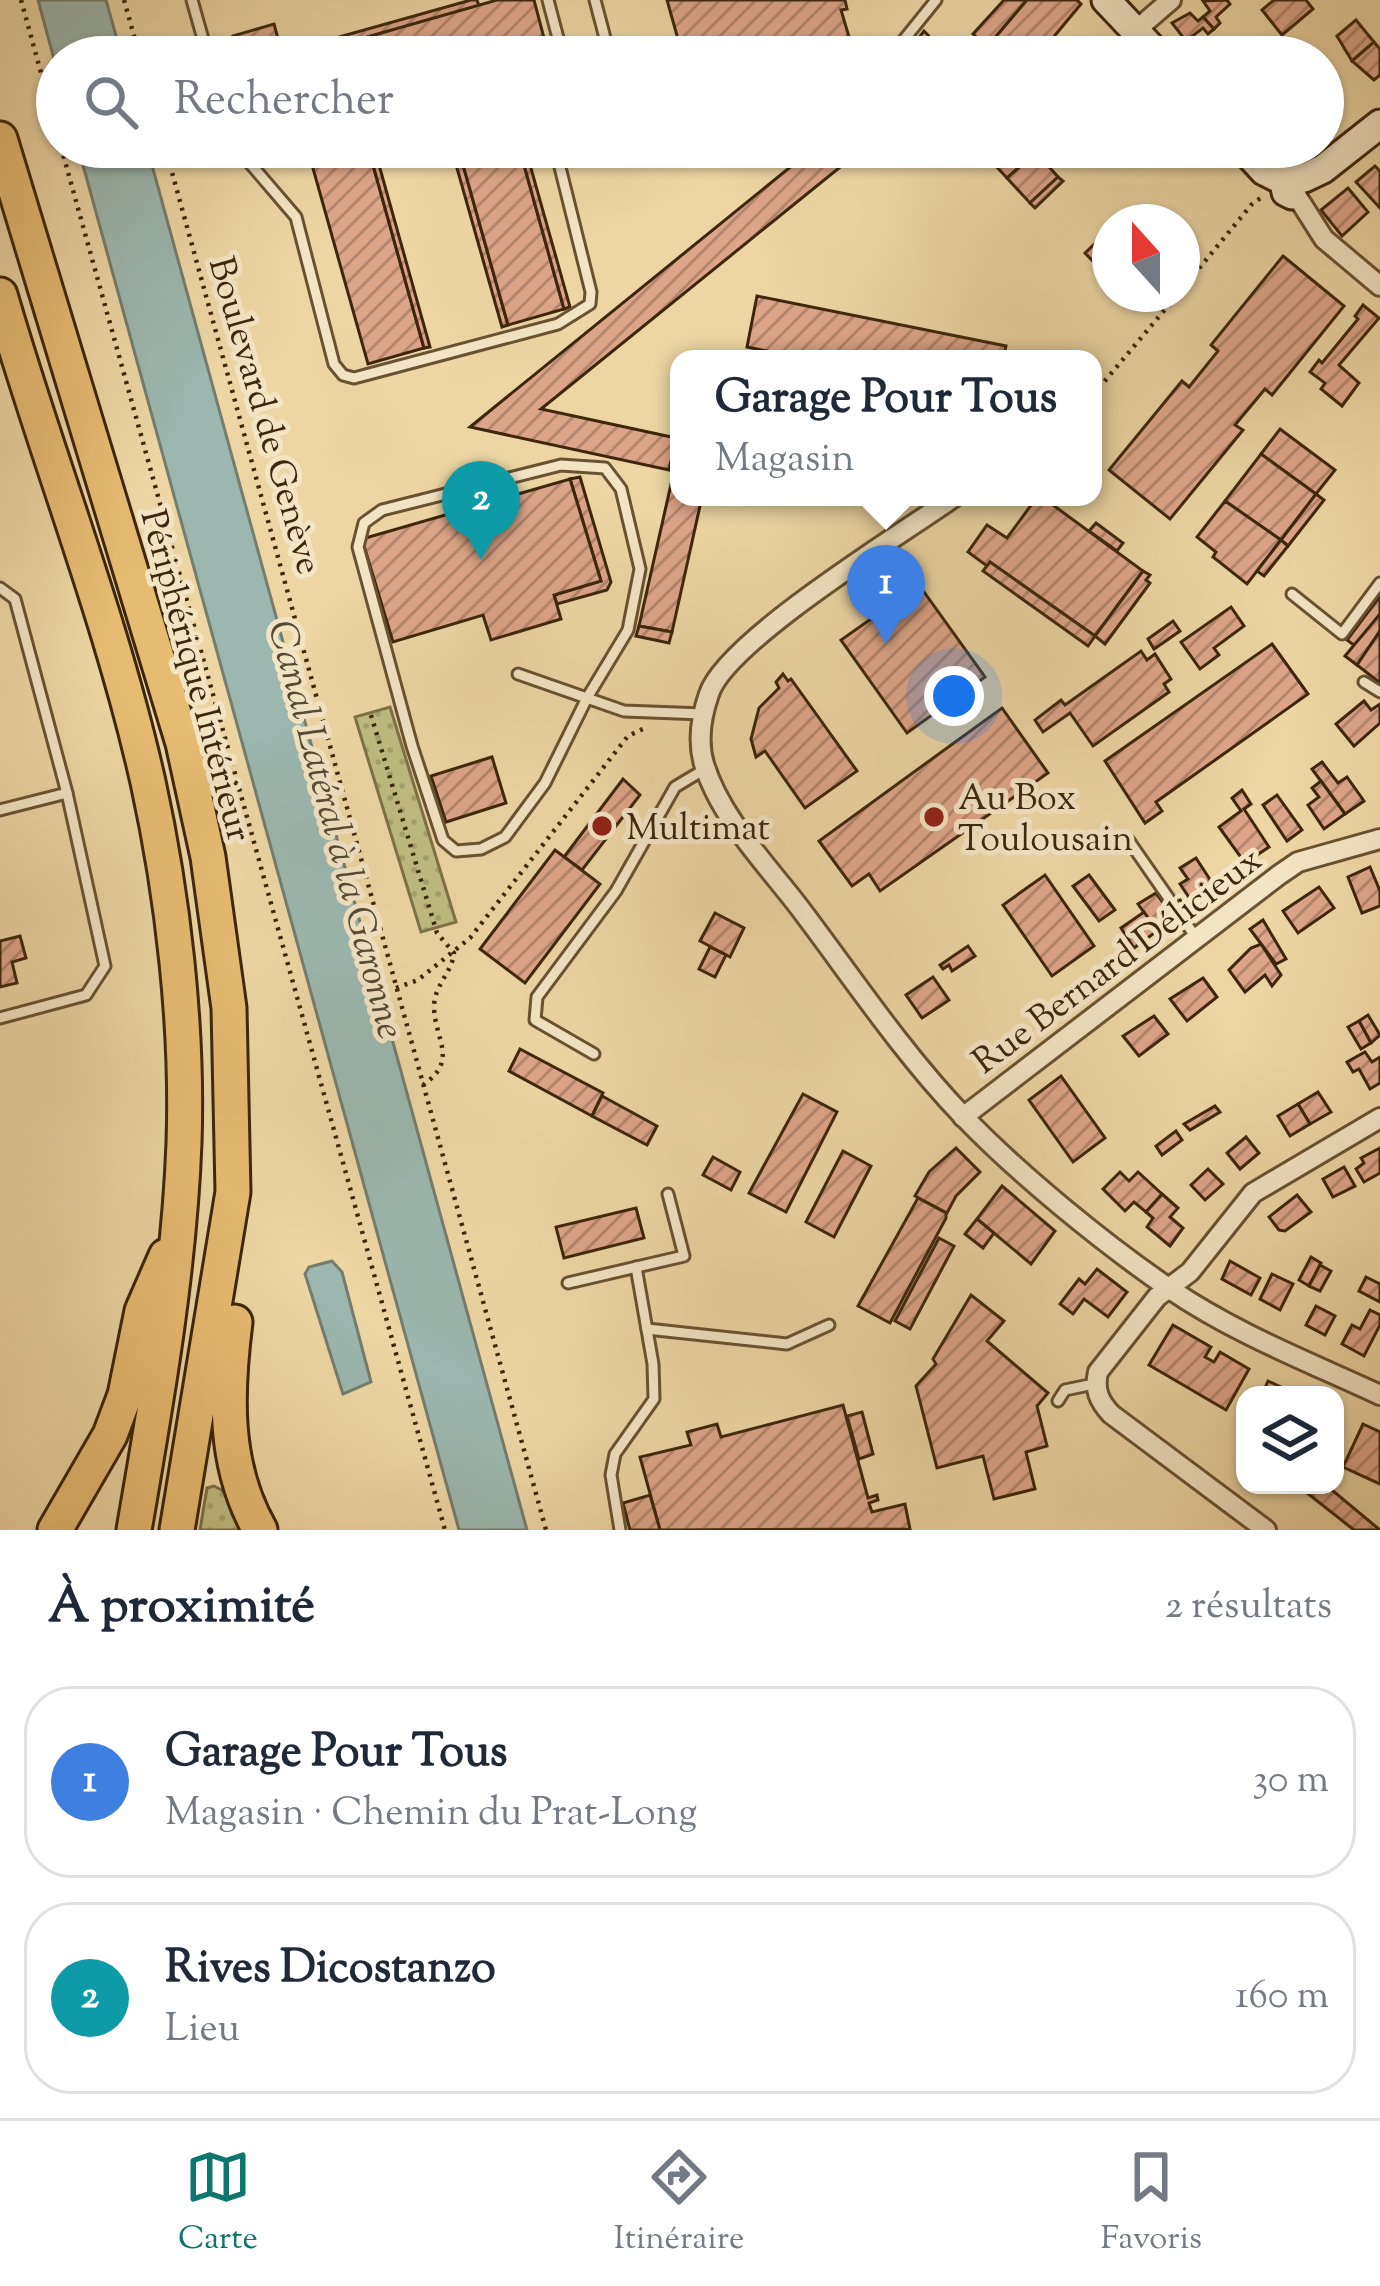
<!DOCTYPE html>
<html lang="fr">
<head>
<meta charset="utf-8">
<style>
  :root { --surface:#fff; --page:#f2f2f3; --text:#1f2937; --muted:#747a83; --line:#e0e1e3; --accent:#0f766e }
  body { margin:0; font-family:"Sorts Mill Goudy",serif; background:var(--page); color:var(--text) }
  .controls { position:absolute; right:36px; bottom:36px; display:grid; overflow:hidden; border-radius:24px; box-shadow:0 3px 9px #0004 }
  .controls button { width:108px; height:108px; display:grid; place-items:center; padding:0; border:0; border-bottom:3px solid var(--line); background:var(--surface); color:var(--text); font:60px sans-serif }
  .compass { position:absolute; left:1092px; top:204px; width:108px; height:108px; border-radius:50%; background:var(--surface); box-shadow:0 3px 9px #0004; rotate:339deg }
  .you { position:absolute; left:954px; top:696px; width:42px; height:42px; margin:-30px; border:9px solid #fff; border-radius:50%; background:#1a73e8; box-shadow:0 0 0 18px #1a73e833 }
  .badge { display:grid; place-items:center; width:78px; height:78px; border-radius:50%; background:var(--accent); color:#fff; font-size:39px; font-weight:700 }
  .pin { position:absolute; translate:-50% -99px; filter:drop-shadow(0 3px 6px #0008) }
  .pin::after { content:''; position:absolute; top:63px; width:42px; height:36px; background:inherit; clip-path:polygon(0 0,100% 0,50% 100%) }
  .popup { position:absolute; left:670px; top:350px; width:432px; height:156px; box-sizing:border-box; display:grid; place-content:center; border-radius:24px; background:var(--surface); filter:drop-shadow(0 3px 9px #0005); font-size:39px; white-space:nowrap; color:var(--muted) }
  .popup b { font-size:45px; color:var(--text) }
  .popup::after { content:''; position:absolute; left:50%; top:100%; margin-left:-24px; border:24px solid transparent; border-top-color:var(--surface) }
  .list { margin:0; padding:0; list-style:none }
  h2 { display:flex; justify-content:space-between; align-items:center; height:156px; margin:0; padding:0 48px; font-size:51px }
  h2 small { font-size:39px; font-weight:400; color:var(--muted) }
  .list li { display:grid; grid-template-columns:78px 1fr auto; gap:36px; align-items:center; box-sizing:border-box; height:192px; margin:0 24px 24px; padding:0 24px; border:3px solid var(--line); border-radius:48px }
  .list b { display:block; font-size:45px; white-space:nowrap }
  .list p { margin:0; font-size:39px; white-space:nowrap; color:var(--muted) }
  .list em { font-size:39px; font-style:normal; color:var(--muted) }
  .icon { flex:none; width:66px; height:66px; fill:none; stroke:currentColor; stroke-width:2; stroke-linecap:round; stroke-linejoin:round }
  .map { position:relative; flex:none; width:1380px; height:1530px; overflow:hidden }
  .search { position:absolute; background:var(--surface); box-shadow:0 3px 9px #0004; left:36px; right:36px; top:36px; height:132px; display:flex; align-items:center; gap:30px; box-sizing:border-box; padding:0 42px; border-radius:66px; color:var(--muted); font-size:45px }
  .sheet { height:588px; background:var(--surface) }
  nav { display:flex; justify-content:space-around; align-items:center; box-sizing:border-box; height:168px; border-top:3px solid var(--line); background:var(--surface); font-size:33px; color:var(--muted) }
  nav a { display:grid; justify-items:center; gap:6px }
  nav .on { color:var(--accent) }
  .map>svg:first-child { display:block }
  .grass { fill:url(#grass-dots); stroke:#7e7146; stroke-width:3 }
  .water { fill:#9bb7af; stroke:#757d6d; stroke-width:3 }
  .building { fill:url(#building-hatch); stroke:#3d260b; stroke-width:3 }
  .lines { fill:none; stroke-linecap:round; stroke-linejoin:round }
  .lane-casing { stroke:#695231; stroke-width:15 }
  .street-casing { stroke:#695231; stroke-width:24 }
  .secondary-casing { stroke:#3d260b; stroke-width:33 }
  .highway-casing { stroke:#3d260b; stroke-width:39 }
  .path { stroke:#3d260b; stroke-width:4.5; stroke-dasharray:3 6; stroke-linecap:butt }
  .lane { stroke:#f3e4c4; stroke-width:9 }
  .street { stroke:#f3e4c4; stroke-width:18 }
  .secondary { stroke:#f3e4c4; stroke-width:27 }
  .highway { stroke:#e6bb72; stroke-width:33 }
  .poi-dot { fill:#8f2418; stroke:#f3e4c4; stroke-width:4.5 }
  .labels { text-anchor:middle; stroke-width:10; stroke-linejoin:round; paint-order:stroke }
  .street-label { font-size:36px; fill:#3d260b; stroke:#f3e4c4 }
  .poi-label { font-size:36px; fill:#3d260b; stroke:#f3e4c4; text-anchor:start }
  .water-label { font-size:39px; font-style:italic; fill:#544a34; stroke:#f3e4c4 }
</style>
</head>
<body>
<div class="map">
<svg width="1380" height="1530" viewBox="0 0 1380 1530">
  <defs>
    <pattern id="grass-dots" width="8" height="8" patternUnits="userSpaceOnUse" patternTransform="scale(3)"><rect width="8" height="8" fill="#bfbc81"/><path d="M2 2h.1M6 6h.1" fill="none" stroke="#a5a16e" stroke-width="1.8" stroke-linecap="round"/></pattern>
    <pattern id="building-hatch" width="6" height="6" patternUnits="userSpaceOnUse" patternTransform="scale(3)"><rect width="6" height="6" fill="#dda588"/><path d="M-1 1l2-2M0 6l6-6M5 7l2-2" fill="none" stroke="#b4866d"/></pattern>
  </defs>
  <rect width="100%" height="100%" fill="#edd6a4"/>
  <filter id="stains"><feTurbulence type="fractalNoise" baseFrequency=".00167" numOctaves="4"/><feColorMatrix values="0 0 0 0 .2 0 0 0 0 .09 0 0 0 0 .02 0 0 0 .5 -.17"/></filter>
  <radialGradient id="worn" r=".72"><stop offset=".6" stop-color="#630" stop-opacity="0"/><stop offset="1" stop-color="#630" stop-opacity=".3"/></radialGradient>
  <g class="grass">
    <path d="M390,707l66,215 -35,10 -66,-215z"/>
    <path d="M214,1486l19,10 15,34h-48l7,-42z"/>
  </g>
  <g class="water">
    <path d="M38,0h68l16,57h-65v13z"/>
    <path d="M78,147h69l380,1383h-68z"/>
    <path d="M332,1261l10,11 29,110 -28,12 -38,-120 4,-7z"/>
  </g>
  <g class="building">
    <path d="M471,0h6l2,6 -182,51h-14l-1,-4z"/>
    <path d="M497,0h37l15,57h-252z"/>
    <path d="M667,0h178l2,9 -6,1 14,47h-172z"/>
    <path d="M1004,0h23l-40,47 -14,-13z"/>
    <path d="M1027,0h50l4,4 -44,53h-39l-11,-10z"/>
    <path d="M1227,0l3,4 -14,13 4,6 -6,6 -11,-12 7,-6 -7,-10z"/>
    <path d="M1274,0h32l7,9 -31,26 -20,-25z"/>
    <path d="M1190,13l8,8 5,-4 11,12 -6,5 -5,-6 -17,13 -14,-18z"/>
    <path d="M1356,20l18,22 -22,19 -15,-25z"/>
    <path d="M274,24l9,33h-44l-6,-21z"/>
    <path d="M924,31l25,26h-45z"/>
    <path d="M1374,42l6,7v26l-6,5 -22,-19z"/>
    <path d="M1325,80l14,25 -16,14v-38z"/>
    <path d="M307,147h61l56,201 -56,16z"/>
    <path d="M368,147h6l56,200 -6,1z"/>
    <path d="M451,147h7l50,178 -6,2z"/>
    <path d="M458,147h61l45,162 -56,16z"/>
    <path d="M519,147h6l45,160 -6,2z"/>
    <path d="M815,147h50l-324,262 135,29 -7,32 -199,-43z"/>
    <path d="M978,147h54l4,5 -29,26z"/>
    <path d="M1040,147h17l4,4 -13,13 -12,-12z"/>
    <path d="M1036,152l22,25 -28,26 -23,-25z"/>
    <path d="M1375,166l5,5v37l-24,-26z"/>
    <path d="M1058,177l5,4 -28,27 -5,-5z"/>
    <path d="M1348,188l20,24 -26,24 -21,-26z"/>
    <path d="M1102,237l8,9 -2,31 -23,-24z"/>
    <path d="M1283,256l61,50 -72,89 -7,-6 -30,36 8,5 -73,89 -61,-49 73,-89 7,6 29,-36 -7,-6z"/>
    <path d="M757,296l249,50 -3,13h-197l-59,-12z"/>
    <path d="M1363,305l16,13 -40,47 20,18 -17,23 -21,-17 4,-6 -15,-11 9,-12 3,3 36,-44 -3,-3z"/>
    <path d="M1280,429l55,41 -19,24 -55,-40z"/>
    <path d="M1261,454l55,40 -35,46 -56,-39z"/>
    <path d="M674,471l5,1v25h23l-30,135 -33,-6z"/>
    <path d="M580,477l31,105 -4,8 -50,14 -3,-9 47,-14 -31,-102z"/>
    <path d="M570,479l31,102 -47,14 7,24 -70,21 -8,-25 -90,27 -31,-103z"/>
    <path d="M1316,494l8,6 -36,46 -7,-6z"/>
    <path d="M1037,497h5l101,74 -48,65 -105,-74 -3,4 -19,-14 19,-27 20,13z"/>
    <path d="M1225,501l56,39 -34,44 -34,-27 3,-5 -19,-15z"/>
    <path d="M1096,523l27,20 -6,8 -28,-20z"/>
    <path d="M1281,540l7,6 -24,30 -7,-5z"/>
    <path d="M990,562l105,74 -7,10 -105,-75z"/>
    <path d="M1143,571l7,4 -4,5 4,3 -45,61 -10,-8z"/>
    <path d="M919,585l66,92 -78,56 -66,-93z"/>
    <path d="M1380,596v18l-25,32 -8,-6z"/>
    <path d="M1231,607l13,19 -30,22 5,7 -19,14 -19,-27z"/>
    <path d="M1380,614v17l-23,34 -12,-9z"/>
    <path d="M1173,621l7,10 -26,18 -6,-10z"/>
    <path d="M639,626l33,6 -3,11 -33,-7z"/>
    <path d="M1380,631v52l-23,-18z"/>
    <path d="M1272,644l36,50 -152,108 6,9 -17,12 -40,-62z"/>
    <path d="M1141,651l6,9 8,-6 16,25 -7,5 5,8 -76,54 -23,-33 -27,19 -8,-12 26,-20 4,5z"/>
    <path d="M783,674l5,7 3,-2 66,92 -52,37 -40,-57 -9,6 -5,-18 8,-31 20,-20 -3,-6z"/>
    <path d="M1364,701l7,9 9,-6v19l-26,23 -18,-22z"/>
    <path d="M1002,708l46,65 -168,118 -11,-17 -17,12 -33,-45z"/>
    <path d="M492,757l14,46 -60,19 -15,-46z"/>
    <path d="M1322,762l16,21 9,-6 17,24 -19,13 -33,-45z"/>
    <path d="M623,779l17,16 -58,75 -18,-13z"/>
    <path d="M1321,781l24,33 -21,15 -16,-24 11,-8 -7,-9z"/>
    <path d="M1242,790l9,14 -7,5 25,38 -24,16 -26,-36 22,-16 -9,-13z"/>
    <path d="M1277,795l25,35 -15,11 -24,-36z"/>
    <path d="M555,850l45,34 -75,99 -45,-34z"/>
    <path d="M1196,858l24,37 -23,14 -17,-25 8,-5 -8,-11z"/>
    <path d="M1370,867l10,24v15l-18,7 -14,-36z"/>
    <path d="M1045,875l49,71 -42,30 -49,-71z"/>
    <path d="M1089,875l26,35 -16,11 -26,-35z"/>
    <path d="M1319,887l15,21 -36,25 -15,-22z"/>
    <path d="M1156,893l17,23 -18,12 -17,-24z"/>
    <path d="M1144,912l13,19 -23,17 -13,-20z"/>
    <path d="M715,913l29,15 -14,29 -30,-16z"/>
    <path d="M1263,920l23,39 -10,5 -26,-35z"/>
    <path d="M20,936l6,22 -14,4 5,21 -17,4v-46z"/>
    <path d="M1261,944l20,31 -9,11 -7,-11 -20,17 -16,-22 22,-22z"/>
    <path d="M968,946l7,10 -23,15 -3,-6 -6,4 -3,-4z"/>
    <path d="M710,947l16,8 -11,22 -16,-8z"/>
    <path d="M933,977l16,23 -27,18 -16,-23z"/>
    <path d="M1203,978l14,19 -30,24 -17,-22z"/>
    <path d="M1368,1015l12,20 -9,8 -12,-22z"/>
    <path d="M1154,1016l14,18 -29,22 -16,-20z"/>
    <path d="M1359,1021l12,22 -10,6 -13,-22z"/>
    <path d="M520,1049l83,44 -11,23 -83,-45z"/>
    <path d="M1365,1052l7,10 8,-5v26l-10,6 -11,-20 -6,3 -6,-10z"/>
    <path d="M1061,1076l44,62 -32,24 -44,-62z"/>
    <path d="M1318,1092l13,20 -21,12 -12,-20z"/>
    <path d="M803,1094l34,18 -51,100 -37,-19z"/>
    <path d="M602,1096l55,30 -10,19 -55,-29z"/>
    <path d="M1298,1104l12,20 -20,12 -12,-20z"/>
    <path d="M1215,1106l5,6 -30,18 -6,-6z"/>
    <path d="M1176,1131l6,9 -20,15 -6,-9z"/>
    <path d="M1246,1137l13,16 -19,16 -13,-16z"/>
    <path d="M956,1148l24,24 -24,24 -9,17 -32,-17 14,-24z"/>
    <path d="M1380,1148v25l-16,9 -8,-13 8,-6 -3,-5z"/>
    <path d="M843,1151l28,15 -37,71 -28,-15z"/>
    <path d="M713,1157l27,15 -9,18 -28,-15z"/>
    <path d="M1344,1167l11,19 -22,11 -10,-18z"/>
    <path d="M1208,1169l15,15 -18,16 -14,-15z"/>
    <path d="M1120,1172l9,9 9,-9 24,22 -16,18 -12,-10 -9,9 -22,-22z"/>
    <path d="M1002,1186l53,45 -24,33 -54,-45z"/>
    <path d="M1162,1194l16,14 -8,9 13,11 -13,18 -23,-19 6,-9 -7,-6z"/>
    <path d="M1297,1195l14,17 -26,19 -6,-1 -10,-13z"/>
    <path d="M918,1198l28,15v5l-56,105 -32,-17z"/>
    <path d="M636,1208l8,30 -80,20 -8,-31z"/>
    <path d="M977,1219l17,14 -11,15 -18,-14z"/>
    <path d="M939,1238l15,8 -44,83 -15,-8z"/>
    <path d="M1311,1257l10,6 -12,23 -10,-6z"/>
    <path d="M1230,1261l30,17 -9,17 -29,-16z"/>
    <path d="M1320,1265l11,6 -11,20 -11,-5z"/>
    <path d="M1097,1269l30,23 -19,25 -24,-18 -11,15 -13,-10 19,-25 6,5z"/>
    <path d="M1272,1274l21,10 -13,26 -20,-11z"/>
    <path d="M1366,1277l14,7v18l-21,-11z"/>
    <path d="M971,1295l33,26 -17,20 61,52 -11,13 10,40 -21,6 9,37 -41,10 -11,-43 -46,12 -21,-82 20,-22 -3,-5z"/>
    <path d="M1316,1306l19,10 -10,19 -19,-10z"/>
    <path d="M1370,1310l10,5v10l-16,31 -22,-12 10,-19 8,4z"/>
    <path d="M1173,1325l38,22 -6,10 9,5 6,-10 29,17 -23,41 -77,-45z"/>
    <path d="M1268,1381l30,14h-36z"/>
    <path d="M843,1405l25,93 9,-3 1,5 -9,3 3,9 33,-8 5,25 -250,1 -20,-73 51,-12 -4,-13 30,-8 4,13z"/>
    <path d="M862,1412l11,42 -14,5 -12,-43z"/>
    <path d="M1363,1424l17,8v52l-37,-17z"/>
    <path d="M1297,1485h29l54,45h-26z"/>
    <path d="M650,1495l10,35h-30l-7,-27z"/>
  </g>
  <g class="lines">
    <defs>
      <g id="lane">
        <path d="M192,0l16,57"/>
        <path d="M548,0l15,57"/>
        <path d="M595,0l15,57"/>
        <path d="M890,57l46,-57"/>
        <path d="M236,147l60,70 38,147 9,11 11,3 204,-54 32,-20 1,-12 -36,-145"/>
        <path d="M635,147l2,8 30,-8"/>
        <path d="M561,465l44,3 16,21 19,80 -12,61 -41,68 -42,85 -40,54 -24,12 -25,2 -13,-11 -31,-94 -54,-199 6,-24 18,-13z"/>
        <path d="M0,588l15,11 52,194 38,173 -19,29 -86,23"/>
        <path d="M1292,594l50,40 38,-51"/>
        <path d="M518,674l106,37 79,3"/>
        <path d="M1364,682l16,10"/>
        <path d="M0,810l67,-17"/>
        <path d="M1129,841l68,98"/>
        <path d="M594,1054l-59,-34 2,-23 79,-106 59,-104 30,-18"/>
        <path d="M568,1283l116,-27 -16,-62"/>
        <path d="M647,1329l140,15 42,-19"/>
        <path d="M1058,1401l7,-11 29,-6"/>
        <path d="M620,1530l-9,-55 4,-21 39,-55 -1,-35 -17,-97"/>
      </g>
      <g id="street">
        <path d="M1135,31l36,-31"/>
        <path d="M1296,195l28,44 56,47"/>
        <path d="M954,497c-52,37 -228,144 -245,197 -8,23 -12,46 -5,70 16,53 62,100 95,143 53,70 102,144 162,207 56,59 142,129 209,175 64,44 139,73 210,106"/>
        <path d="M963,1117l316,-242 19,-13 82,-23"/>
        <path d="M1266,1530l-155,-116c-12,-13 -17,-24 -13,-42l59,-75 33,-25 63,-79 127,-75"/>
      </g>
      <g id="secondary">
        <path d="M1106,0l54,57"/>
        <path d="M1242,147l22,24 20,10 2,11 6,3"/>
        <path d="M1284,181l8,-7 12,4 19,-9 57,-45"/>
      </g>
      <g id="highway">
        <path d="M0,139l183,604 25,114 21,151 4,184 -56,338"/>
        <path d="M0,295c47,163 111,322 148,487 25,114 40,244 36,361 -5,131 -28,259 -50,387"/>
        <path d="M235,1322c-9,71 -12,143 25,208"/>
        <path d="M55,1530l55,-95 15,-40 17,-84 24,-55"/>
      </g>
    </defs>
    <use href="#lane" class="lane-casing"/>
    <use href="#street" class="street-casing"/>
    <use href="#secondary" class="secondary-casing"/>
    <use href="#highway" class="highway-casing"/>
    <g class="path">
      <path d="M21,0l36,131"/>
      <path d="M124,0l16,57"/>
      <path d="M61,147l384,1383"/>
      <path d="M165,147l381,1383"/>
      <path d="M1182,289l70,-85 13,-9"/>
      <path d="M1093,395l85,-101"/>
      <path d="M371,715l66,218 17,20c-2,20 -20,32 -20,54 1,34 25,53 -11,78"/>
      <path d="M396,988l22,-8 52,-42 158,-202 17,-8"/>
    </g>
    <use href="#lane" class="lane"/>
    <use href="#street" class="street"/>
    <use href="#secondary" class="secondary"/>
    <use href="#highway" class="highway"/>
  </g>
  <g class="poi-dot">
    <circle cx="934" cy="817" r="12"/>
    <circle cx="602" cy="826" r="12"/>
  </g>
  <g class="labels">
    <g class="street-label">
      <text transform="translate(267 415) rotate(74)" y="13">Boulevard de Genève</text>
      <text transform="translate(198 675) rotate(75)" y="13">Périphérique Intérieur</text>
      <text transform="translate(1116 959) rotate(-37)" y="13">Rue Bernard Délicieux</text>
    </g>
    <g class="poi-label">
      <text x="958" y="809">Au Box<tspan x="958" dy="41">Toulousain</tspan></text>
      <text x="626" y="839">Multimat</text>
    </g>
    <g class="water-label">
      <text transform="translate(338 829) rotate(75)" y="14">Canal Latéral à la Garonne</text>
    </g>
  </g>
  <rect width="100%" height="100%" filter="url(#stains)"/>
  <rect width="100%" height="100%" fill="url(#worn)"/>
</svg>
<div class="controls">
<button><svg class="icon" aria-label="layers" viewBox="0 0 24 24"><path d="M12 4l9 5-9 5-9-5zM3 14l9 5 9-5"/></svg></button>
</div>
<svg class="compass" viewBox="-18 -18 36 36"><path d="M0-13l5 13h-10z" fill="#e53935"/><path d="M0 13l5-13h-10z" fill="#747a83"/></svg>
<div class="you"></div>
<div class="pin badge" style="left:886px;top:644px;background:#3f7fe0">1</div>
<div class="popup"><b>Garage Pour Tous</b>Magasin</div>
<div class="pin badge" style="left:481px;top:560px;background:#0f9aa8">2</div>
<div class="search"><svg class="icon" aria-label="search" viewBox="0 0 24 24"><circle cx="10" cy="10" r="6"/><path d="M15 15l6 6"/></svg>Rechercher</div>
</div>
<section class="sheet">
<h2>À proximité<small>2 résultats</small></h2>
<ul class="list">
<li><span class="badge" style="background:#3f7fe0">1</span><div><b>Garage Pour Tous</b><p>Magasin · Chemin du Prat-Long</p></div><em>30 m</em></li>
<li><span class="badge" style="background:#0f9aa8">2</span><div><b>Rives Dicostanzo</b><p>Lieu</p></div><em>160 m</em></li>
</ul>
</section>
<nav>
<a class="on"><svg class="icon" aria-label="map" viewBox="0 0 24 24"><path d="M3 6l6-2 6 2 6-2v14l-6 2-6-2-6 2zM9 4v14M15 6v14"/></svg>Carte</a>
<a><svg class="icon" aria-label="directions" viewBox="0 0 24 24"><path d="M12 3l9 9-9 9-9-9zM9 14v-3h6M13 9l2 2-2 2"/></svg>Itinéraire</a>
<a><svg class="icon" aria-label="saved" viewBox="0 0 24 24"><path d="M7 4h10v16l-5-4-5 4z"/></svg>Favoris</a>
</nav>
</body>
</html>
